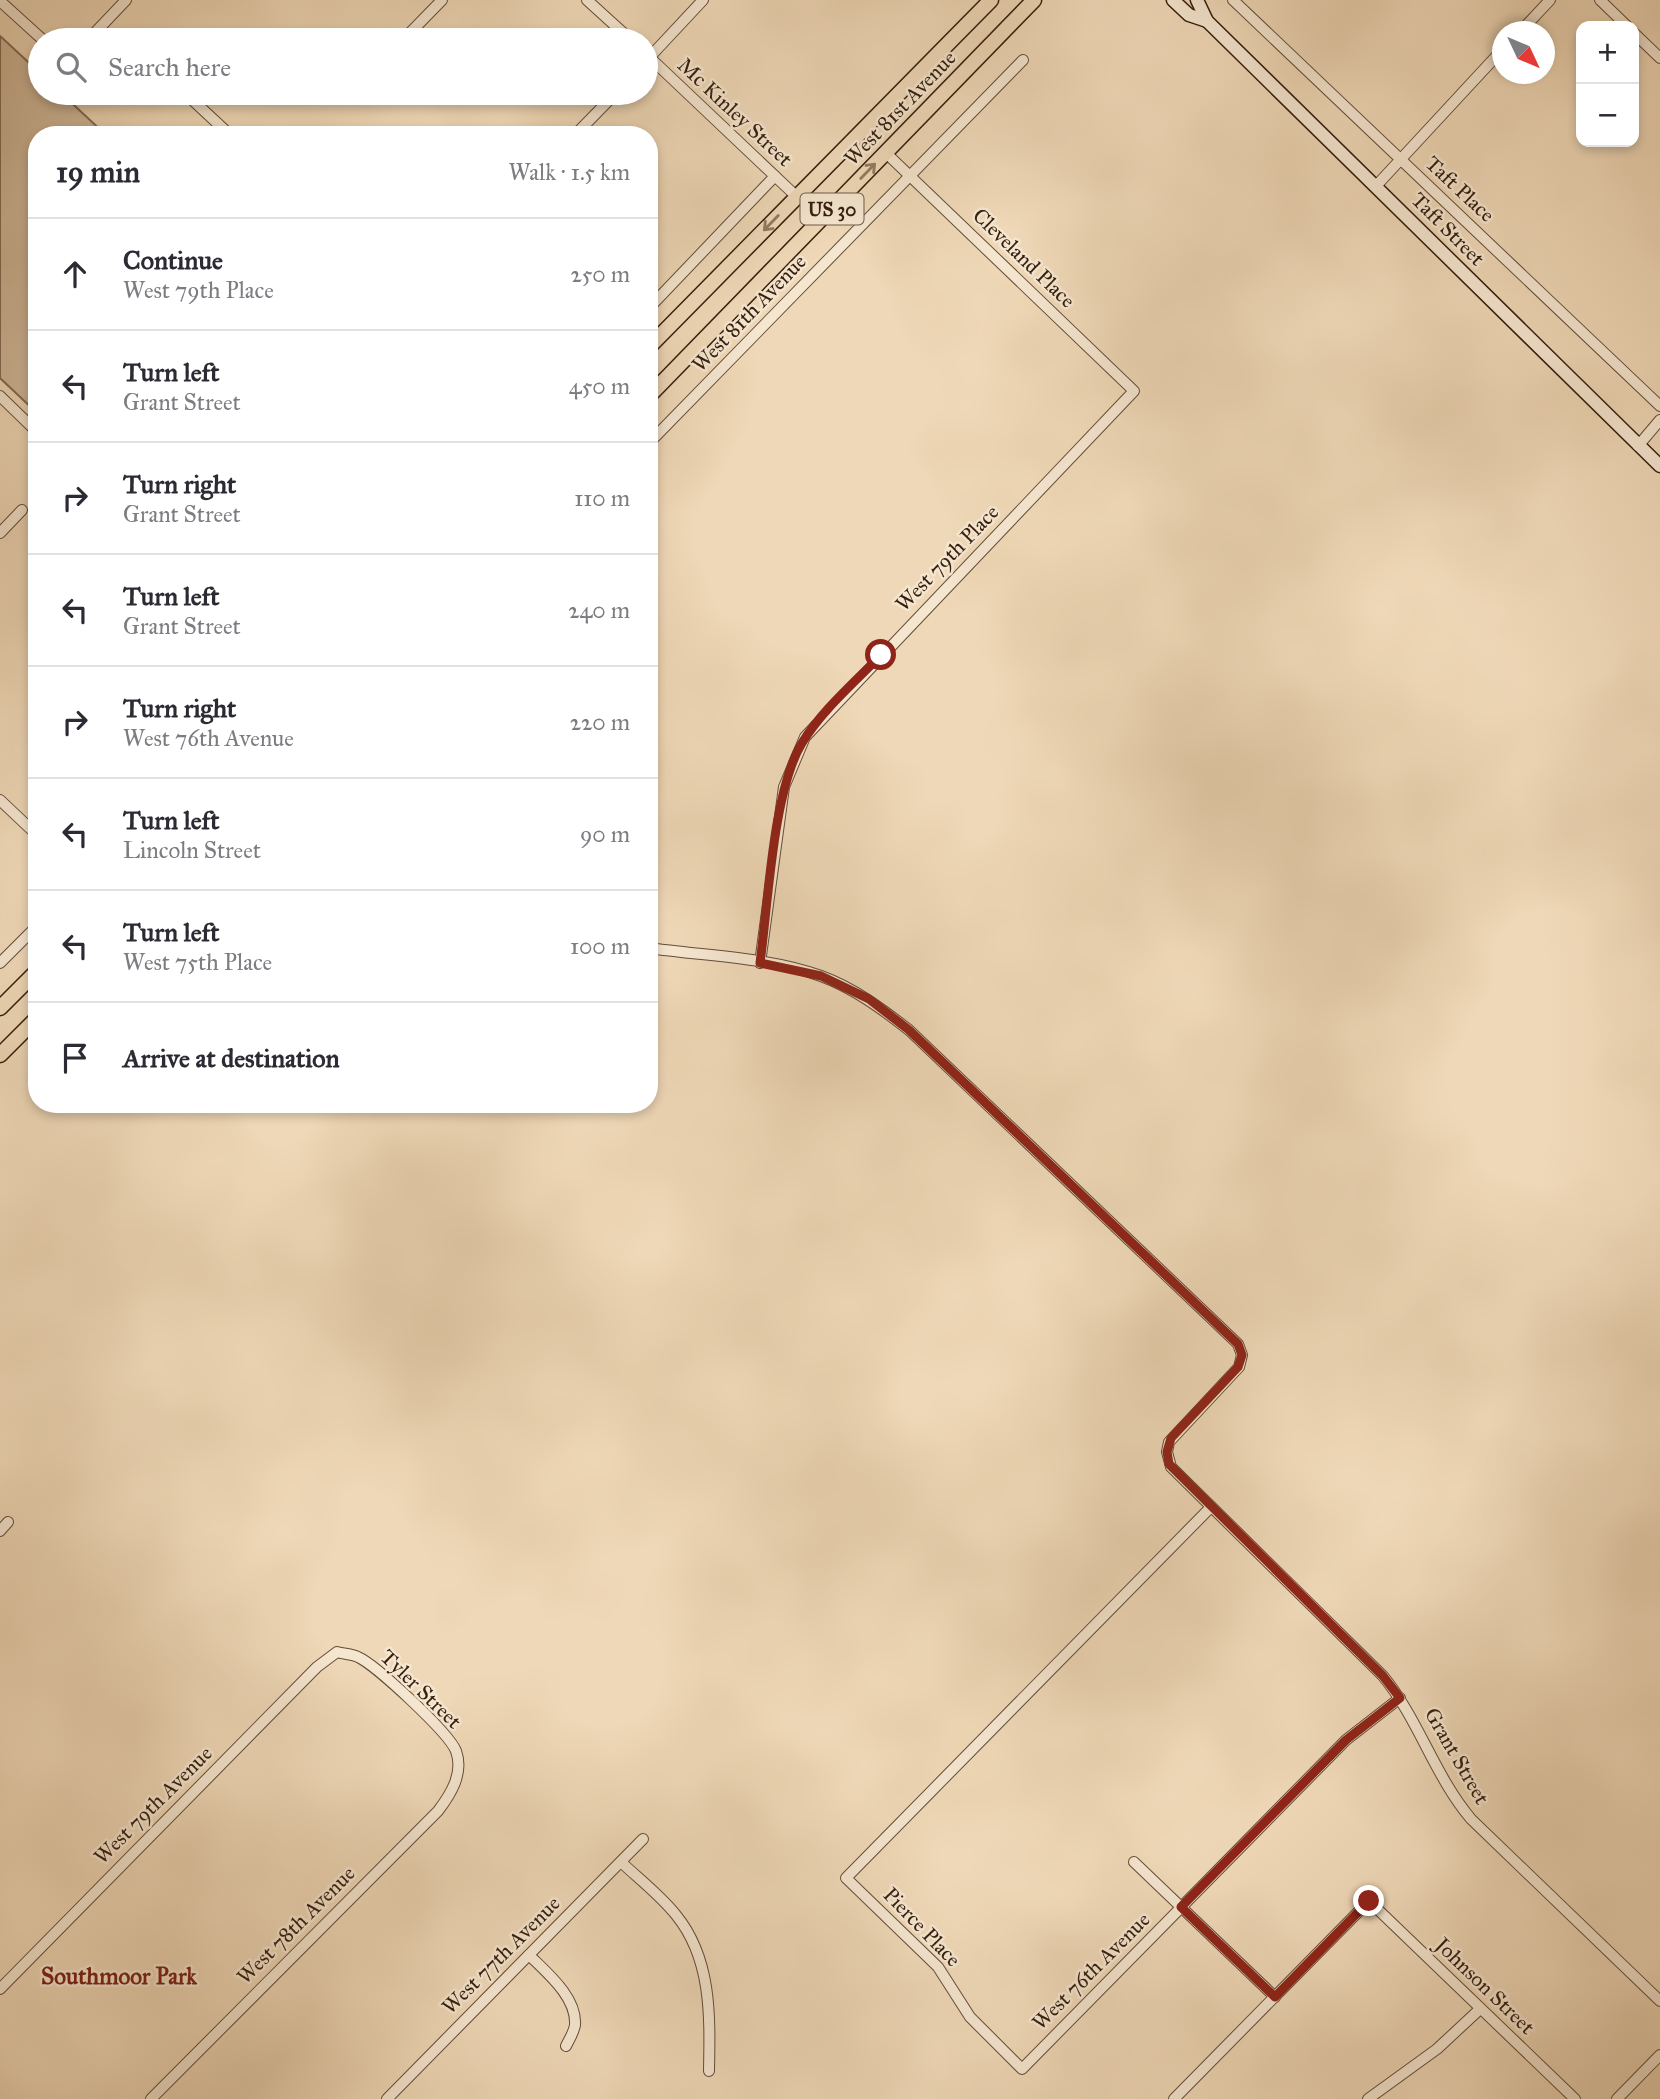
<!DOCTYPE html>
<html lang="en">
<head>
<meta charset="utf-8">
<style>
  :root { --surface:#fff; --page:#f7f7f7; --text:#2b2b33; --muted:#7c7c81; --line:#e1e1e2 }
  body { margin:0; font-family:"IM FELL Great Primer",serif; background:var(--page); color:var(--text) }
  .controls { position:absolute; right:21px; top:21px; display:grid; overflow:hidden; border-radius:14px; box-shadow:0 4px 10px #0003 }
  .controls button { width:63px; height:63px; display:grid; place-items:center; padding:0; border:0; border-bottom:2px solid var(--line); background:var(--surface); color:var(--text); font:35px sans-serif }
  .compass { position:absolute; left:1492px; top:21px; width:63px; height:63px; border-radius:50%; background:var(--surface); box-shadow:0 4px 10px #0003; rotate:134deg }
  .stop { position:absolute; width:21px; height:21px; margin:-16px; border:5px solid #8f2418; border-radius:50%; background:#fff }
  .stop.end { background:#8f2418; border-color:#fff; box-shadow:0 2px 7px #0008 }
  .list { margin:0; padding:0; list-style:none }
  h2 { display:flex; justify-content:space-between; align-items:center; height:91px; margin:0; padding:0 28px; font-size:30px }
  h2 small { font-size:23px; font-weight:400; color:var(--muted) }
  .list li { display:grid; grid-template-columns:46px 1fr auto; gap:21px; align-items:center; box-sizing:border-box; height:112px; padding:0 28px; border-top:2px solid var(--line) }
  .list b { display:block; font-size:26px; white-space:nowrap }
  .list p { margin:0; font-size:23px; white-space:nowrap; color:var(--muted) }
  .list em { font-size:23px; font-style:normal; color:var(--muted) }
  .icon { flex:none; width:38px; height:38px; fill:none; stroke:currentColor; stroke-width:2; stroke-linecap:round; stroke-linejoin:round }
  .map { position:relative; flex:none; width:1660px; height:2099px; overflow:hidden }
  .search { position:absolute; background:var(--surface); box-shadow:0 4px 10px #0003; left:28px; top:28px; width:630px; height:77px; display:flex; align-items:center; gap:18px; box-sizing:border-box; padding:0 24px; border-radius:38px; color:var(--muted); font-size:26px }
  .panel { position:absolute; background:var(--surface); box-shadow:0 4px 10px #0003; left:28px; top:126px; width:630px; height:987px; border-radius:28px }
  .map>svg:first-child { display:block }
  .green { fill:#cfb89a; stroke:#826b54; stroke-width:2 }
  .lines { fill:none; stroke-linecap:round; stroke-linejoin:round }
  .minor-casing { stroke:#634c38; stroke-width:12 }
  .secondary-casing { stroke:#341e0d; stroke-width:15 }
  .primary-casing { stroke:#341e0d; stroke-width:17 }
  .minor { stroke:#f5e6d0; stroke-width:10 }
  .secondary { stroke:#f5e6d0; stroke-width:12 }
  .primary { stroke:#efd8b7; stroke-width:14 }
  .oneway { stroke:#927b62 }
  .route { stroke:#8f2418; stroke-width:9 }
  .labels { text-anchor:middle; stroke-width:5; stroke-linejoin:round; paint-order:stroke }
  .shield { fill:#f5e6d0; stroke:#6e5a48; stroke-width:2 }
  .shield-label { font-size:19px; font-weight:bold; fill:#341e0d }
  .street-label { font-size:21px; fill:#341e0d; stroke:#f5e6d0 }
  .neighbourhood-label { font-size:23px; font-weight:bold; fill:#7a1f14; stroke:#f5e6d0 }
</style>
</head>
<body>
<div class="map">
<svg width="1660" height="2099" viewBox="0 0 1660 2099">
  <rect width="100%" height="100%" fill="#efd8b7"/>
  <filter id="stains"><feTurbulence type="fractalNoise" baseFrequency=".00286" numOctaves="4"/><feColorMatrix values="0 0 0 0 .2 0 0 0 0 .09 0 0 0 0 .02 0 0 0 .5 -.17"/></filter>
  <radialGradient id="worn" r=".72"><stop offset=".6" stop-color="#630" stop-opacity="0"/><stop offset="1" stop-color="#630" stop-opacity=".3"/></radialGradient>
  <path class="green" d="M0,36l40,37v20h21l45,42h-69v278l-37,-35z"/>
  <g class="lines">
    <defs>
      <g id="minor">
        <path d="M587,0l44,40"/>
        <path d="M1233,0l427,406"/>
        <path d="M1600,0l27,26"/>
        <path d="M0,1l43,39"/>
        <path d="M1520,32l30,-32"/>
        <path d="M1634,33l26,25"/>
        <path d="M88,40l38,-40"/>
        <path d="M403,40l39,-40"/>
        <path d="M646,54l151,143"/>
        <path d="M646,61l57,-61"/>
        <path d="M185,93l45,42"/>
        <path d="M575,135l41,-42"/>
        <path d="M1376,186l126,-136"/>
        <path d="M649,308l126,-132"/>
        <path d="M0,396l37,36"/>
        <path d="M649,443l374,-383"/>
        <path d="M1638,446l22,-26"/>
        <path d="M0,533l22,-23"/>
        <path d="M0,800l37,35"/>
        <path d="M649,948c56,8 119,9 172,28 33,12 61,33 88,54l329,314 4,11 -3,12 -70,75 -2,10 4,15 212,209c36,44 51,99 88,143l189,182"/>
        <path d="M0,963l37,-37"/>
        <path d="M760,963l24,-176 21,-50 329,-346 -248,-238"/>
        <path d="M1211,1507l-365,371 92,89 32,50 52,52 324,-329 54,-42"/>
        <path d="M0,1531l8,-9"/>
        <path d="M621,1862c18,17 39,33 55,53 36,44 34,102 33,156"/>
        <path d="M1134,1862l141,135"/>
        <path d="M529,1955c18,18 48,42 46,70 -1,7 -6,15 -9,21"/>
        <path d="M0,1989l317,-322 20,-15c7,2 15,2 21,5 18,8 91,76 98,94 8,22 -5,43 -18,60l-287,288"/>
        <path d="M387,2099l256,-260"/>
        <path d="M1174,2099l195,-198 206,198"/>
        <path d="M1368,2099l69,-50 43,-40"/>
        <path d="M1617,2099l43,-44"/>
      </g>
      <g id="secondary">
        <path d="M1173,0l16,15 18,6"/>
        <path d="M1197,0l10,21 453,445"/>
      </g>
      <g id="primary">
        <path d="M649,347l342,-347"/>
        <path d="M649,396l385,-396"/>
        <path d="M0,1008l37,-37"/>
        <path d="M0,1055l37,-37"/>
      </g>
    </defs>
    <use href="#minor" class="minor-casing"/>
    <use href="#secondary" class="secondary-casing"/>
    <use href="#primary" class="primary-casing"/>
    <use href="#minor" class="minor"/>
    <use href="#secondary" class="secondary"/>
    <use href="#primary" class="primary"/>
  </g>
  <defs><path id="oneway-shaft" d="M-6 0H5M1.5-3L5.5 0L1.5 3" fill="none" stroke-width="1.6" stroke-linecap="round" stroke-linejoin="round" transform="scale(1.75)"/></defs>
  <g class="oneway">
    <use href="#oneway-shaft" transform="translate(868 171) rotate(-46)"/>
    <use href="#oneway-shaft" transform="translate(771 223) rotate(134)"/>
  </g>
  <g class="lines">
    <path class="route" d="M881,655c-27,28 -59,55 -79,88 -29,47 -34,162 -42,220l61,13 48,23 40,31 329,314 4,11 -4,12 -67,71 -4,14 2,12 214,212 17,22 -54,42 -165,167 94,90 94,-96"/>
  </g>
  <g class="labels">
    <rect class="shield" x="800.5" y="193.5" width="63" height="31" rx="5"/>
    <g class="shield-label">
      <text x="832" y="216">US 30</text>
    </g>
    <g class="street-label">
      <text transform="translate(900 108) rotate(-46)" y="7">West 81st Avenue</text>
      <text transform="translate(735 112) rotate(43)" y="7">Mc Kinley Street</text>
      <text transform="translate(1460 189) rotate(43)" y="7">Taft Place</text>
      <text transform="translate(1448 229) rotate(45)" y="7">Taft Street</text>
      <text transform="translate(1024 258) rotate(44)" y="7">Cleveland Place</text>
      <text transform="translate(749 313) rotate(-46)" y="7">West 81th Avenue</text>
      <text transform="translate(947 558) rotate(-46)" y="7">West 79th Place</text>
      <text transform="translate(421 1689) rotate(44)" y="7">Tyler Street</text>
      <text transform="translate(1457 1756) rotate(60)" y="7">Grant Street</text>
      <text transform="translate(153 1805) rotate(-45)" y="7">West 79th Avenue</text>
      <text transform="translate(296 1925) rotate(-45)" y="7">West 78th Avenue</text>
      <text transform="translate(922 1927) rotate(46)" y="7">Pierce Place</text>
      <text transform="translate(501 1955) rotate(-45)" y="7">West 77th Avenue</text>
      <text transform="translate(1091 1971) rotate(-45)" y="7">West 76th Avenue</text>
      <text transform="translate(1485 1986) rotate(44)" y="7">Johnson Street</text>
    </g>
    <g class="neighbourhood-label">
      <text x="119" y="1984">Southmoor Park</text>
    </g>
  </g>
  <rect width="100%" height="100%" filter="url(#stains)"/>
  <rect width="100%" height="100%" fill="url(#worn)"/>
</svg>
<div class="controls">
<button>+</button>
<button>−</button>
</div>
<svg class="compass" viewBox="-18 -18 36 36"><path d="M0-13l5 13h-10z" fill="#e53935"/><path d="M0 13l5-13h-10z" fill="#7c7c81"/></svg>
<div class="stop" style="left:881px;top:655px"></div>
<div class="stop end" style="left:1369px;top:1901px"></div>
<div class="search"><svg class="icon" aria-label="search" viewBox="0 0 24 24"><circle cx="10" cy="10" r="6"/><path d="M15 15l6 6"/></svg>Search here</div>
<section class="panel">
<h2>19 min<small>Walk · 1.5 km</small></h2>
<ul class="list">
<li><svg class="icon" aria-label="ahead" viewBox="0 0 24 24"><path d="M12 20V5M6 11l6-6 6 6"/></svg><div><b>Continue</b><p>West 79th Place</p></div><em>250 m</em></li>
<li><svg class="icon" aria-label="left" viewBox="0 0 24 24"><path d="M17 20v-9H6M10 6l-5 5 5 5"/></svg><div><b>Turn left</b><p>Grant Street</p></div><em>450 m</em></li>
<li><svg class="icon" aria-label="right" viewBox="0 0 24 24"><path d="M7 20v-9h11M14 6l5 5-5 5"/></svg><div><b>Turn right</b><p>Grant Street</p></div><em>110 m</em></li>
<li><svg class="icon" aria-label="left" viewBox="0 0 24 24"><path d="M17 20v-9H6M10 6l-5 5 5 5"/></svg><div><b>Turn left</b><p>Grant Street</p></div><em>240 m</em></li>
<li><svg class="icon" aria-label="right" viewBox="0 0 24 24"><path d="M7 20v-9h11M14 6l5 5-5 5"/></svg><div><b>Turn right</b><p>West 76th Avenue</p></div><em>220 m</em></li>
<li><svg class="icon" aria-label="left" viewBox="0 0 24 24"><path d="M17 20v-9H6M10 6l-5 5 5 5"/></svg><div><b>Turn left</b><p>Lincoln Street</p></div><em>90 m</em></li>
<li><svg class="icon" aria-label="left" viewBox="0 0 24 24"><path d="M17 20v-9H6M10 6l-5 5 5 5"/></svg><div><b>Turn left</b><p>West 75th Place</p></div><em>100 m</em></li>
<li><svg class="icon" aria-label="arrive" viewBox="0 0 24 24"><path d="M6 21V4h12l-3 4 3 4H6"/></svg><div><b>Arrive at destination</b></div></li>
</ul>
</section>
</div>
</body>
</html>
